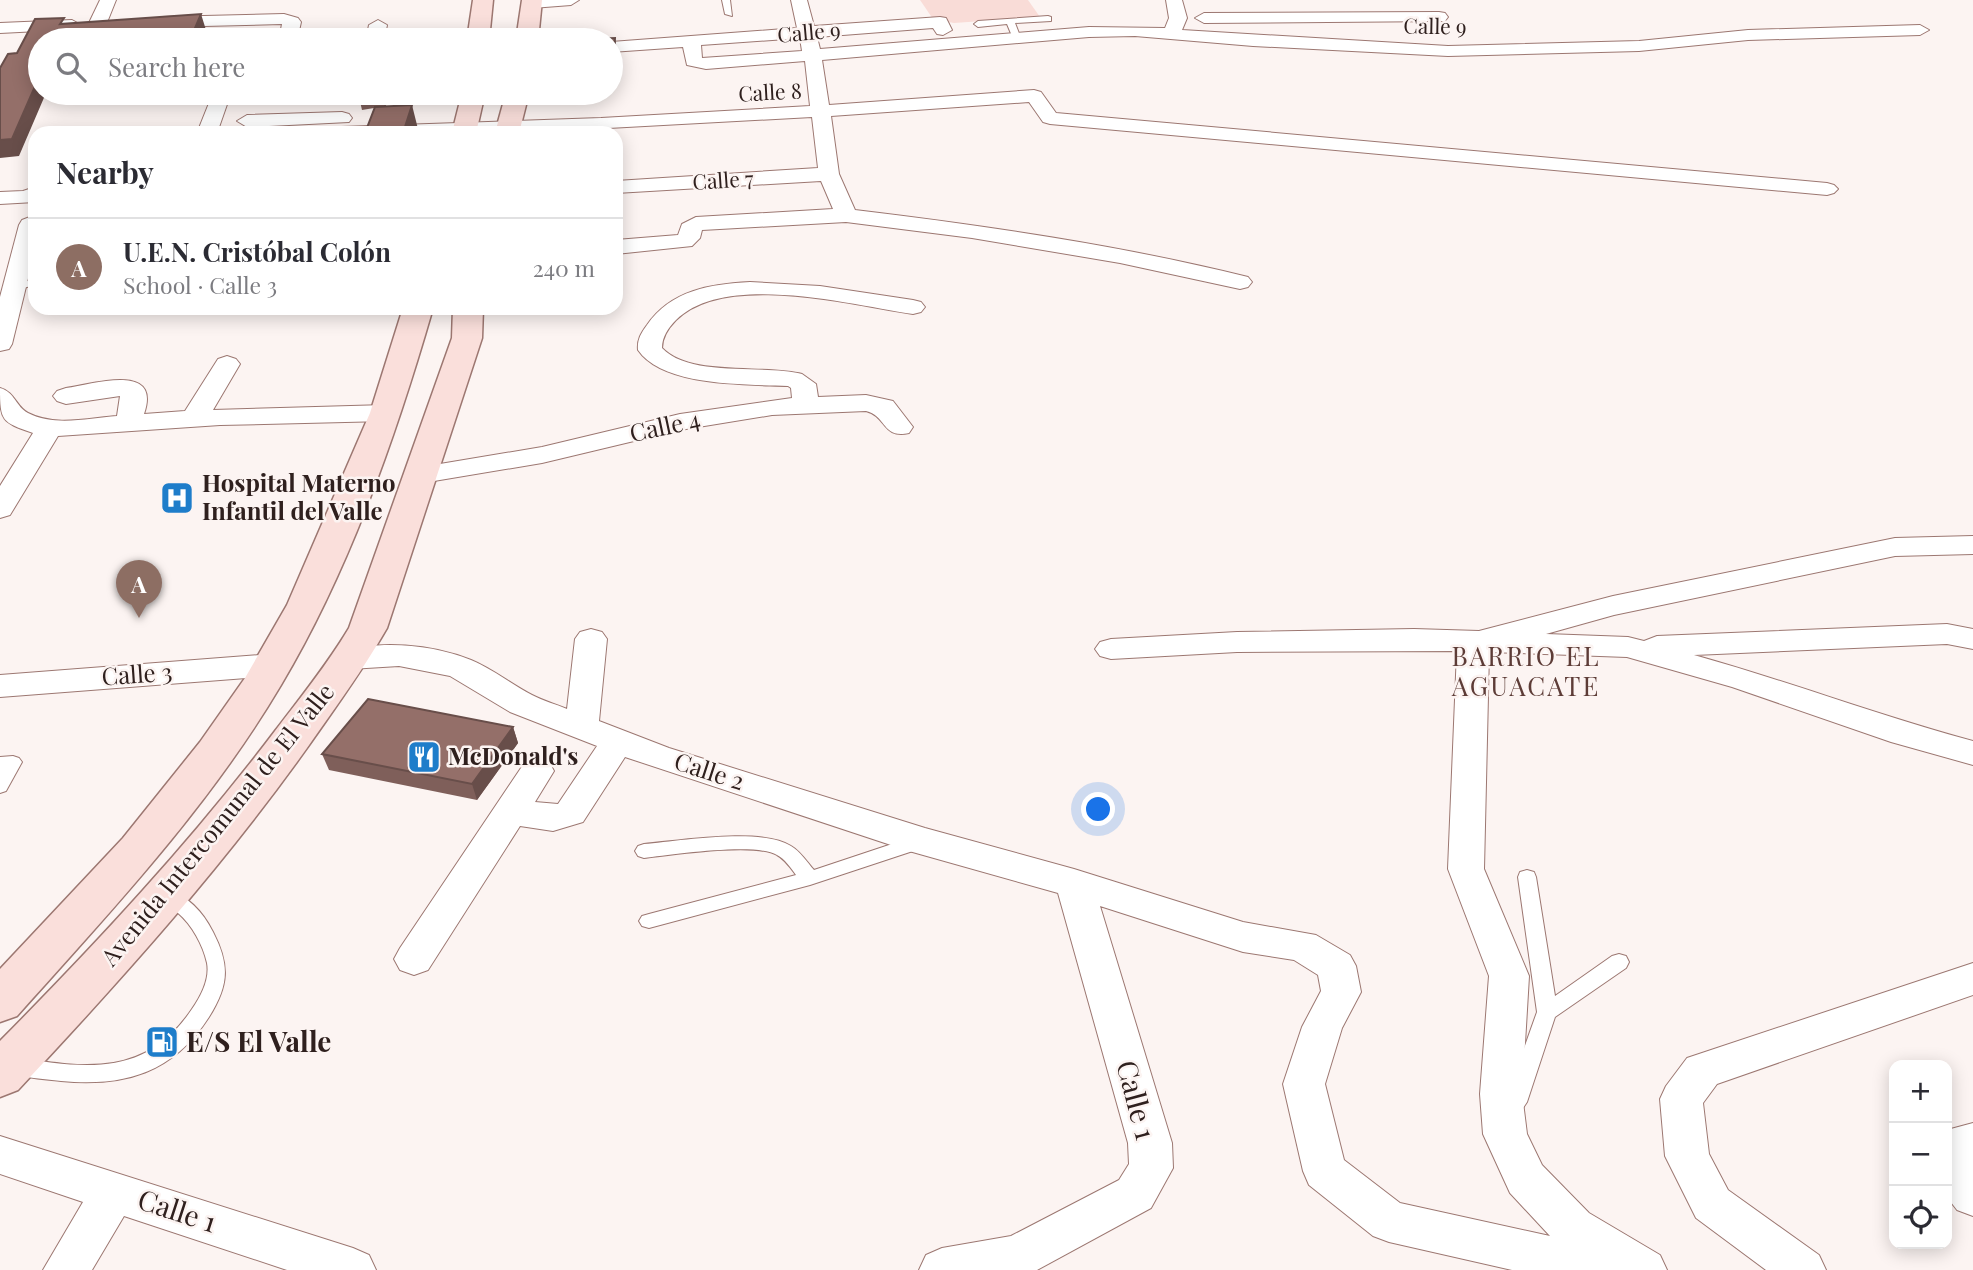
<!DOCTYPE html>
<html lang="en">
<head>
<meta charset="utf-8">
<style>
  :root { --surface:#fff; --page:#f7f7f7; --text:#2b2b33; --muted:#7c7c81; --line:#e1e1e2; --accent:#0b8043 }
  body { margin:0; font-family:"Playfair Display",serif; background:var(--page); color:var(--text) }
  .controls { position:absolute; right:21px; bottom:21px; display:grid; overflow:hidden; border-radius:14px; box-shadow:0 4px 18px #0003 }
  .controls button { width:63px; height:63px; display:grid; place-items:center; padding:0; border:0; border-bottom:2px solid var(--line); background:var(--surface); color:var(--text); font:35px sans-serif }
  .you { position:absolute; left:1099px; top:810px; width:24px; height:24px; margin:-18px; border:5px solid #fff; border-radius:50%; background:#1a73e8; box-shadow:0 0 0 10px #1a73e833 }
  .badge { display:grid; place-items:center; width:46px; height:46px; border-radius:50%; background:var(--accent); color:#fff; font-size:23px; font-weight:700 }
  .pin { position:absolute; translate:-50% -58px; filter:drop-shadow(0 2px 4px #0008) }
  .pin::after { content:''; position:absolute; top:37px; width:24px; height:21px; background:inherit; clip-path:polygon(0 0,100% 0,50% 100%) }
  .list { margin:0; padding:0; list-style:none }
  h2 { display:flex; justify-content:space-between; align-items:center; height:91px; margin:0; padding:0 28px; font-size:30px }
  h2 small { font-size:23px; font-weight:400; color:var(--muted) }
  .list li { display:grid; grid-template-columns:46px 1fr auto; gap:21px; align-items:center; box-sizing:border-box; height:98px; padding:0 28px; border-top:2px solid var(--line) }
  .list b { display:block; font-size:26px; white-space:nowrap }
  .list p { margin:0; font-size:23px; white-space:nowrap; color:var(--muted) }
  .list em { font-size:23px; font-style:normal; color:var(--muted) }
  .icon { flex:none; width:38px; height:38px; fill:none; stroke:currentColor; stroke-width:2; stroke-linecap:round; stroke-linejoin:round }
  .map { position:relative; flex:none; width:1973px; height:1270px; overflow:hidden }
  .search { position:absolute; background:var(--surface); box-shadow:0 4px 18px #0003; left:28px; top:28px; width:595px; height:77px; display:flex; align-items:center; gap:18px; box-sizing:border-box; padding:0 24px; border-radius:38px; color:var(--muted); font-size:26px }
  .panel { position:absolute; background:var(--surface); box-shadow:0 4px 18px #0003; left:28px; top:126px; width:595px; height:189px; border-radius:21px }
  .map>svg:first-child { display:block }
  .green { fill:#f9dcd7 }
  .lines { fill:none; stroke-linecap:round; stroke-linejoin:round }
  .lane-casing { stroke:#9c7771; stroke-width:2 }
  .street-casing { stroke:#9c7771; stroke-width:2 }
  .secondary-casing { stroke:#9c7771; stroke-width:3 }
  .lane { fill:#fff; fill-rule:evenodd }
  .street { fill:#fff; fill-rule:evenodd }
  .secondary { fill:#fadfdb; fill-rule:evenodd }
  .wall { fill:#7f5f5a }
  .shaded-wall { fill:#684e4a }
  .building { fill:#946f69; stroke:#684e4a; stroke-width:2 }
  .labels { text-anchor:middle; stroke-width:5; stroke-linejoin:round; paint-order:stroke }
  .far-street-label { font-size:21px; fill:#2f201e; stroke:#fcf4f2 }
  .street-label { font-size:24px; fill:#2f201e; stroke:#fcf4f2 }
  .poi-label { font-size:24px; font-weight:bold; fill:#2f201e; stroke:#fcf4f2; text-anchor:start }
  .neighbourhood-label { font-size:26px; letter-spacing:2px; fill:#5d3c37; stroke:#fcf4f2 }
  .near-poi-label { font-size:28px; font-weight:bold; fill:#2f201e; stroke:#fcf4f2; text-anchor:start }
  .near-street-label { font-size:28px; fill:#2f201e; stroke:#fcf4f2 }
</style>
</head>
<body>
<div class="map">
<svg width="1973" height="1270" viewBox="0 0 1973 1270">
  <rect width="100%" height="100%" fill="#fcf4f2"/>
  <path class="green" d="M920,0h108l12,17 -86,6 -21,-4z"/>
  <g class="lines">
    <defs>
      <g id="lane">
        <path d="M722,0h8l2,16 -7,-2z"/>
        <path d="M1048,16l3,1v4l-36,2 5,13 -4,3 -4,-3 -5,-12 -29,3 -4,-3 4,-3z"/>
        <path d="M35,279v6l-20,5 -6,-4z"/>
        <path d="M13,756l6,2 3,4 -16,29 -6,2v-36z"/>
        <path d="M922,834l6,2 3,5 -3,5 -118,39 -161,43 -7,-2 -3,-5 3,-5 7,-2 147,-39c-5,-7 -11,-16 -19,-20 -22,-13 -106,0 -133,3l-6,-2 -3,-5 3,-5 6,-2c36,-3 117,-17 147,2 9,5 16,16 23,24z"/>
        <path d="M1527,870l7,2 2,5 19,119 57,-40 7,-2 7,2 3,6 -3,6 -71,49 -28,85 -4,6 -7,3 -7,-3 -4,-6 32,-90 -19,-135 2,-5z"/>
        <path d="M167,889c21,7 36,23 46,43 17,33 16,53 -4,85 -36,56 -84,70 -148,64 -18,-2 -37,-3 -53,-9l-3,-6 3,-6 7,-3c72,12 132,20 177,-48 9,-13 18,-30 15,-46 -4,-18 -15,-38 -29,-50 -7,-6 -16,-9 -20,-17l2,-5z"/>
      </g>
      <g id="street">
        <path d="M100,0h16l-10,25 -9,5 -9,-5z"/>
        <path d="M526,0h53l-8,5 -39,3 -6,-1 -2,-4z"/>
        <path d="M791,0h16l7,26 126,-9 6,1 6,12 -9,5 -6,-1 -4,-6 -116,9 3,12 269,-22 76,1 4,-10 -3,-18h16l5,18 -5,12 266,16 191,-5 109,-11 172,-5 9,5 -9,5 -172,5 -109,11 -191,5 -195,-10 -118,-10 -46,1 -267,23 7,45 205,-15 7,2 15,21 771,70 7,2 4,4 -4,4 -7,2 -777,-71 -7,-2 -14,-20 -198,14 8,58 16,36c132,16 264,35 393,67l4,5 -4,5 -8,2 -120,-26 -148,-25 -126,-16 -144,8 -2,8 -8,8 -76,8v-14l62,-5 4,-11 14,-7 137,-8 -12,-28 -205,12v-12l202,-13 -6,-51 -295,16h-186l3,-4 7,-2 260,-9 209,-12 -5,-45 -99,8 -19,-4 -4,-18 -72,5v-10l186,-14zM800,38l2,13 -100,7 -1,-13z"/>
        <path d="M1439,12l6,1 3,4 -3,4 -241,2 -9,-5 9,-5z"/>
        <path d="M284,14l14,4 3,4 -4,18h-18l3,-16 -120,3 -9,-5 9,-5z"/>
        <path d="M72,20l9,5 -3,4 -78,4v-10z"/>
        <path d="M378,20l9,5 -3,15h-18l3,-15z"/>
        <path d="M213,93h18l-14,40h-20z"/>
        <path d="M342,112l7,2 3,4 -3,4 -102,5 -10,-6 10,-6z"/>
        <path d="M35,187v15l-35,2v-12l23,-1z"/>
        <path d="M35,215v35l-23,94 -3,5 -9,2v-54l19,-72 3,-5z"/>
        <path d="M750,282l70,4 93,14 8,2 4,5 -4,5 -8,2c-61,-9 -188,-43 -237,6 -8,8 -14,17 -14,28 28,30 103,16 140,26l14,10 2,13 48,-2 27,6 20,26 -4,6c-27,6 -22,-17 -43,-22l-94,4 -92,15 -138,33 -120,20 -10,-2 -4,-6 4,-6 10,-2 120,-20 138,-33 112,-16 -1,-10 -3,-2c-42,-2 -125,1 -150,-36 -1,-10 3,-17 9,-25 24,-35 64,-41 103,-43z"/>
        <path d="M227,356l9,3 4,5 -27,46 173,-5 9,2 4,6 -4,6 -9,2 -166,4 -162,11 -48,79 -10,3v-32l33,-53c-31,-11 -33,-11 -33,-45 15,4 16,19 28,25 27,14 61,5 89,3l3,-20 -54,8 -9,-3 -4,-5 4,-5 9,-3c28,-4 96,-26 78,26l41,-3 33,-52z"/>
        <path d="M1973,536v18l-78,2 -281,59 -68,19 82,3 16,4 13,-5 290,-12 26,5v20l-26,-5 -253,11c94,26 185,61 279,86v24l-82,-23 -159,-55 -105,-30 -138,-5 -5,217 45,107 -7,118 5,40 15,31 47,48 71,42 7,15h-155l-123,-28 -16,-6 -64,-51 -6,-14 -20,-87 19,-57 19,-36 -3,-16 -24,-15 -51,-8 -143,-46 72,237 1,25 -22,40 -114,62h-118l7,-15 16,-7 69,-12 108,-56 10,-16 -1,-21 -70,-250 -149,-42 -284,-94 -42,65 -30,9 -33,-5 -92,144 -14,5 -14,-5 -6,-11 6,-11 125,-186 12,-3 12,3 5,9 -19,31 23,2 39,-58 -87,-34 -60,-36 -51,-10 -49,3 -11,-3 -5,-7 5,-7c41,-12 92,-8 132,8 22,9 41,25 61,35 11,6 24,9 35,14l8,-70 5,-7 11,-3 11,3 5,7 -8,82 70,27 256,80 149,41 169,53 73,13 34,20 6,11 5,26 -19,36 -17,56 19,76 56,43 150,33 -40,-43 -27,-59 -3,-40 9,-118 -41,-107 9,-218 -220,1 -126,7 -11,-3 -5,-7 5,-7 11,-3 126,-7 177,-3 65,2 134,-35 282,-58z"/>
        <path d="M273,654l11,4 5,7 -5,7 -11,4 -273,21v-22z"/>
        <path d="M1973,963v32l-256,89 -14,19 6,51 19,36 91,65 7,15h-60l-70,-52 -31,-62 -5,-57 6,-13 21,-28z"/>
        <path d="M1973,1123v93l-16,-6 -10,-13v-67z"/>
        <path d="M0,1136l353,112 16,7 7,15h-89l-163,-54 -32,54h-49l40,-68 -83,-28z"/>
      </g>
      <g id="secondary">
        <path d="M473,0h20l-4,40h-22z"/>
        <path d="M522,0h20l-4,40h-22z"/>
        <path d="M462,93h23l-9,40h-24z"/>
        <path d="M506,93h23l-10,40h-24z"/>
        <path d="M403,308h30c-37,128 -84,263 -152,377 -72,122 -170,226 -264,331l-17,6v-53l123,-131 77,-96 45,-64 42,-73 83,-192z"/>
        <path d="M453,308h30l-1,30 -95,290c-24,42 -52,80 -80,120 -87,122 -187,233 -289,342l-18,7v-56c97,-98 191,-199 275,-310 25,-33 52,-66 74,-103l103,-290z"/>
      </g>
    </defs>
    <use href="#lane" class="lane-casing"/>
    <use href="#street" class="street-casing"/>
    <use href="#secondary" class="secondary-casing"/>
    <use href="#lane" class="lane"/>
    <use href="#street" class="street"/>
    <use href="#secondary" class="secondary"/>
  </g>
  <g class="wall">
    <path d="M611,40l7,16 -3,27h-4z"/>
    <path d="M358,93h43l-12,1 -3,12 -24,4z"/>
    <path d="M513,727l5,16 -41,57 -148,-30 -7,-16z"/>
  </g>
  <g class="shaded-wall">
    <path d="M201,14l5,16 -4,10h-12z"/>
    <path d="M615,38l3,18 -3,27 -2,-18z"/>
    <path d="M40,75v18h6l-27,63 -19,2v-18z"/>
    <path d="M381,93h8l-4,15z"/>
    <path d="M412,105l7,28h-16z"/>
    <path d="M513,727l5,16 -41,57 -5,-16z"/>
  </g>
  <g class="building">
    <path d="M201,14l-11,26h-150v35l-28,64 -12,1v-72l8,-14 9,-1 18,-34 29,-1 -4,6z"/>
    <path d="M615,38l-2,27h-2v-25h-42z"/>
    <path d="M412,105l-9,28h-38l10,-26z"/>
    <path d="M368,699l145,28 -41,57 -150,-30z"/>
  </g>
  <defs>
    <symbol id="hospital-square" viewBox="-11 -11 22 22"><rect x="-9" y="-9" width="18" height="18" rx="4" fill="#1e7dca" stroke="#fcf4f2"/><path d="M-5-5h3v3.5h4V-5h3V5h-3V1.5h-4V5h-3Z" fill="#fff"/></symbol>
    <symbol id="restaurant-square" viewBox="-11 -11 22 22"><rect x="-9" y="-9" width="18" height="18" rx="4" fill="#1e7dca" stroke="#fcf4f2"/><path d="M-5-6h1v4h1v-4h1v4h1v-4h1v5L-1.5 .5V6h-2V.5L-5-1ZM5-6V6H3V1.5H1.5Q1.5-4 5-6Z" fill="#fff"/></symbol>
    <symbol id="fuel-square" viewBox="-11 -11 22 22"><rect x="-9" y="-9" width="18" height="18" rx="4" fill="#1e7dca" stroke="#fcf4f2"/><path d="M-5.5-6h7V0h2V4h1.3V-2.5L3-4.5l.8-.8L6-3V5H2.5V1h-1V6h-7ZM-4.2-4.7v3.2H.2V-4.7Z" fill="#fff"/></symbol>
  </defs>
  <g fill-rule="evenodd">
    <use href="#hospital-square" x="158" y="479" width="38" height="38"/>
    <use href="#restaurant-square" x="405" y="738" width="38" height="38"/>
    <use href="#fuel-square" x="143" y="1023" width="38" height="38"/>
  </g>
  <g class="labels">
    <g class="far-street-label">
      <text transform="translate(1435 27) rotate(1)" y="7">Calle 9</text>
      <text transform="translate(809 33) rotate(-5)" y="7">Calle 9</text>
      <text transform="translate(770 93) rotate(-3)" y="7">Calle 8</text>
      <text transform="translate(723 181) rotate(-4)" y="7">Calle 7</text>
    </g>
    <g class="street-label">
      <text transform="translate(665 427) rotate(-12)" y="8">Calle 4</text>
      <text transform="translate(137 675) rotate(-4)" y="8">Calle 3</text>
      <text transform="translate(709 772) rotate(18)" y="8">Calle 2</text>
      <text transform="translate(218 825) rotate(-51)" y="8">Avenida Intercomunal de El Valle</text>
    </g>
    <g class="poi-label">
      <text x="202" y="492">Hospital Materno<tspan x="202" dy="28">Infantil del Valle</tspan></text>
      <text x="448" y="765">McDonald's</text>
    </g>
    <g class="neighbourhood-label">
      <text x="1526" y="666">BARRIO EL<tspan x="1526" dy="30">AGUACATE</tspan></text>
    </g>
    <g class="near-poi-label">
      <text x="186" y="1052">E/S El Valle</text>
    </g>
    <g class="near-street-label">
      <text transform="translate(1136 1100) rotate(75)" y="10">Calle 1</text>
      <text transform="translate(177 1211) rotate(18)" y="10">Calle 1</text>
    </g>
  </g>
</svg>
<div class="controls">
<button>+</button>
<button>−</button>
<button><svg class="icon" aria-label="locate" viewBox="0 0 24 24"><circle cx="12" cy="12" r="6"/><path d="M12 2v4M12 18v4M2 12h4M18 12h4"/></svg></button>
</div>
<div class="you"></div>
<div class="pin badge" style="left:139px;top:618px;background:#8d6e63">A</div>
<div class="search"><svg class="icon" aria-label="search" viewBox="0 0 24 24"><circle cx="10" cy="10" r="6"/><path d="M15 15l6 6"/></svg>Search here</div>
<section class="panel">
<h2>Nearby<small></small></h2>
<ul class="list">
<li><span class="badge" style="background:#8d6e63">A</span><div><b>U.E.N. Cristóbal Colón</b><p>School · Calle 3</p></div><em>240 m</em></li>
</ul>
</section>
</div>
</body>
</html>
